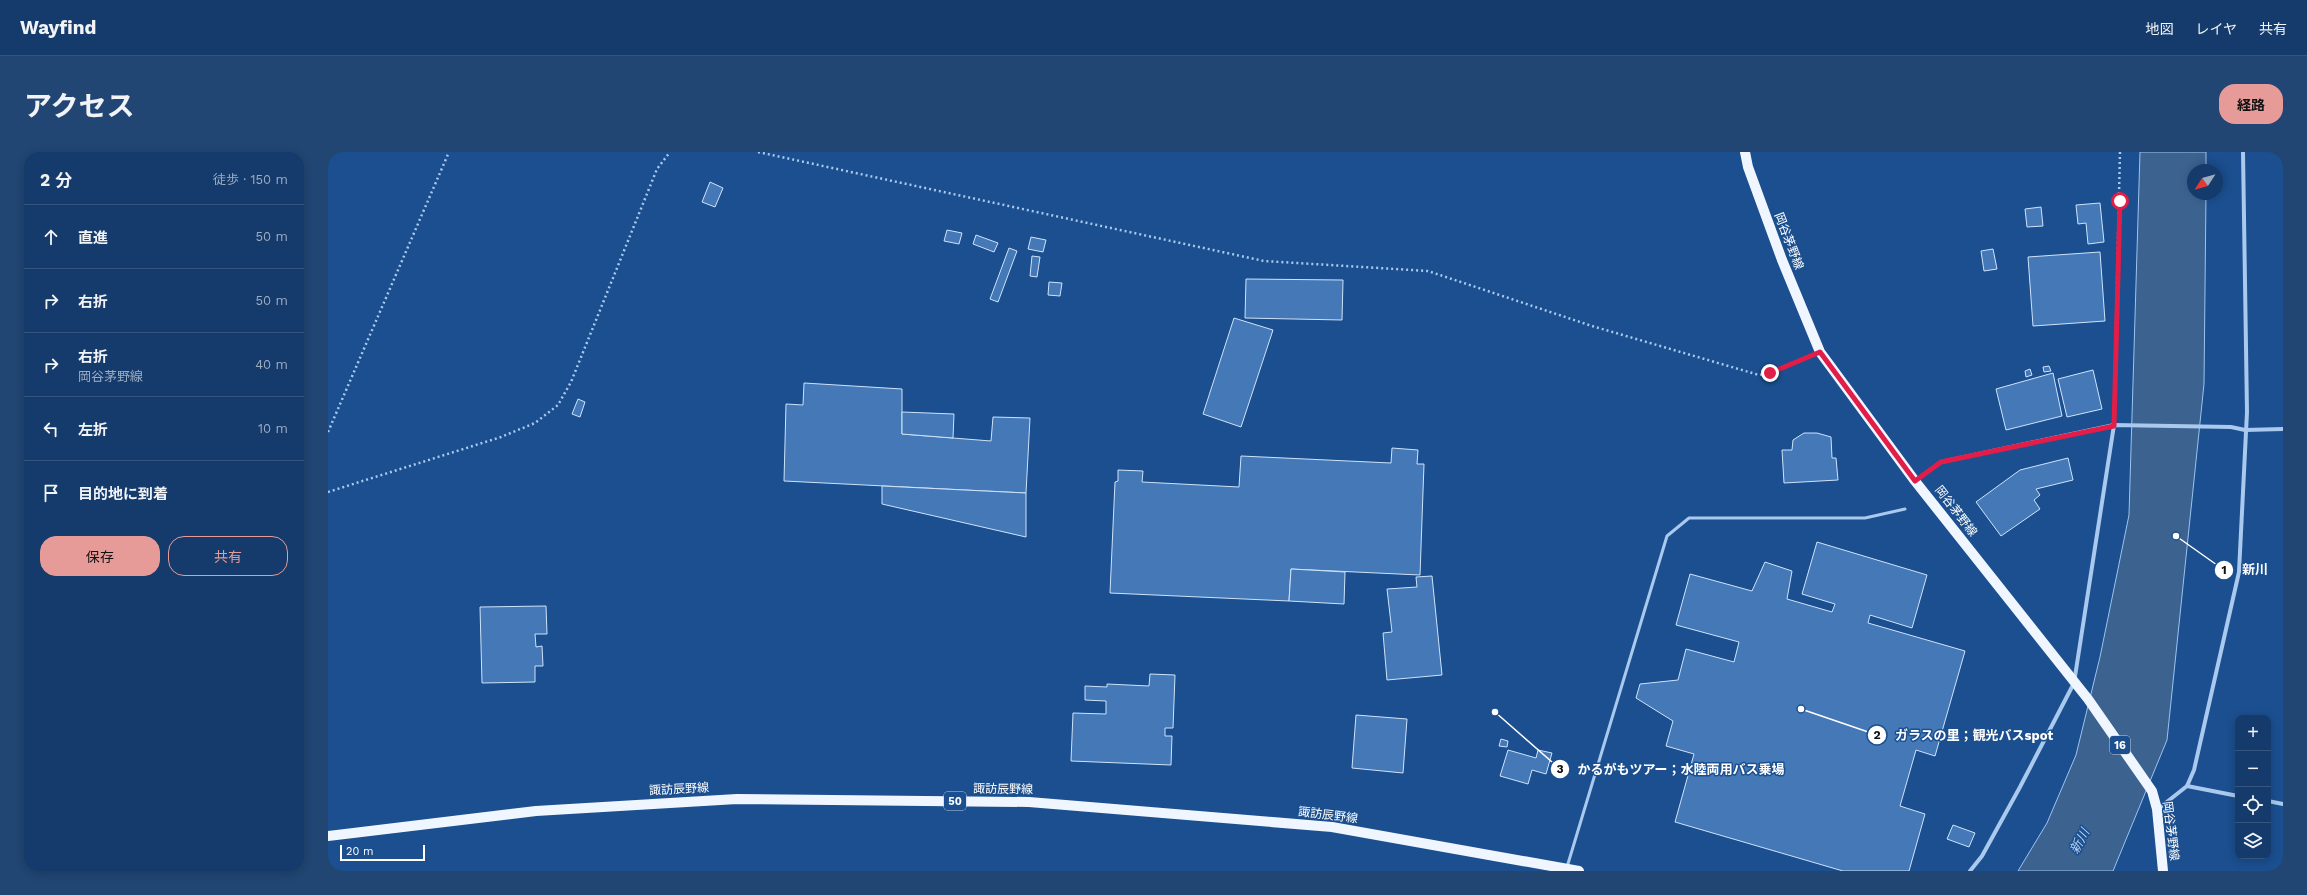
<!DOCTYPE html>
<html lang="ja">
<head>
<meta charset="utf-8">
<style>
  :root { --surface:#143b6b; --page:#214673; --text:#f1f3f6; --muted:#9dadc1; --line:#33557e; --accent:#e69b98 }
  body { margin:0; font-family:"Work Sans","Noto Sans JP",sans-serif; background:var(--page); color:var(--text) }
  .controls { position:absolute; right:12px; bottom:12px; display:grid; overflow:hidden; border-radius:8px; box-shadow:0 2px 10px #0003 }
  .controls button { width:36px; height:36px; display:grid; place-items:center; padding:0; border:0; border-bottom:1px solid var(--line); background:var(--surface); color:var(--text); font:20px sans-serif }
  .compass { position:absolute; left:1859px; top:12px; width:36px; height:36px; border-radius:50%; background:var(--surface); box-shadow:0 2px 10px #0003; rotate:234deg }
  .scale { position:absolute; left:12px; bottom:10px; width:85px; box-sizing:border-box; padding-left:4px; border:2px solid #fff; border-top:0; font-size:11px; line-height:14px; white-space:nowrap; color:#fff; -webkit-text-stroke:3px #1b4f8f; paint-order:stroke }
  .stop { position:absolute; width:12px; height:12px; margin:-9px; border:3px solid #e11d48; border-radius:50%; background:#fff }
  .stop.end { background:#e11d48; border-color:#fff; box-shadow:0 1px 4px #0008 }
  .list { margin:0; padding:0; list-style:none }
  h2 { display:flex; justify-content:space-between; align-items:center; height:52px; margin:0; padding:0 16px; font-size:17px }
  h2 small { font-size:13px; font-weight:400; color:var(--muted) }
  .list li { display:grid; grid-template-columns:26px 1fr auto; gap:12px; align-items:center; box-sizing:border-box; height:64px; padding:0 16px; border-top:1px solid var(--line) }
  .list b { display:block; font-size:15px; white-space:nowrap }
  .list p { margin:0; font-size:13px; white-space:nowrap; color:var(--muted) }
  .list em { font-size:13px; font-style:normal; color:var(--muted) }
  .actions { display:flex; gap:8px; padding:12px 16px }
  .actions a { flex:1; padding:9px 0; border:1px solid var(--accent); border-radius:16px; text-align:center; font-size:14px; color:var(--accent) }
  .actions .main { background:var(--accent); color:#111 }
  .icon { flex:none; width:22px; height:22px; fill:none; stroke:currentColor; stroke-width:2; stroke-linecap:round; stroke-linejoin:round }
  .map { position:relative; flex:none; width:1955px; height:719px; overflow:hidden; border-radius:16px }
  header { display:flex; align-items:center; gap:24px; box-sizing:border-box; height:56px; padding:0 20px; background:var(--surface); border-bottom:1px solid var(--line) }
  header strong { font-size:19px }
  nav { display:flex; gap:22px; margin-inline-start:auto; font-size:14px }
  .intro { display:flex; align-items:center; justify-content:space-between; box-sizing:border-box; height:96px; padding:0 24px }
  h1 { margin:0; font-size:28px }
  .button { padding:10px 18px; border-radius:16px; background:var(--accent); color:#111; font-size:14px; font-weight:700 }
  main { display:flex; gap:24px; padding:0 24px }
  aside { flex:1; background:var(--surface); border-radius:16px; box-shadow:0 2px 10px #0003 }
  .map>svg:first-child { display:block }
  .water { fill:#3c6290; stroke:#9cc4f0 }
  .building { fill:#4478b7; stroke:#cfe3fa }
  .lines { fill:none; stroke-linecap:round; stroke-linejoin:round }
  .path { stroke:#a9c9ee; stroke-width:2.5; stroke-dasharray:2 3; stroke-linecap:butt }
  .service { stroke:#a9c9ee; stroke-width:3 }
  .minor { stroke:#a9c9ee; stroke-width:4 }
  .primary { stroke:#f0f6ff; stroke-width:10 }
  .route { stroke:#e11d48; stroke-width:5 }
  .labels { text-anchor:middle; stroke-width:3; stroke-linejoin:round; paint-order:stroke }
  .shield { fill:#1b4f8f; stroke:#bbcadd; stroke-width:1 }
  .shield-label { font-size:11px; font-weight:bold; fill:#fff }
  .street-label { font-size:12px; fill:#fff; stroke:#1b4f8f }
  .water-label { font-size:13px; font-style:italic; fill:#b5d3f5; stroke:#1b4f8f }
  .leader { fill:none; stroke:#fff; stroke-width:1.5 }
  .callout-dot { fill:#fff; stroke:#1b4f8f; stroke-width:1.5 }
  .mark-label { font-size:12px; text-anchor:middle; font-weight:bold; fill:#111 }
  .callout-label { font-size:13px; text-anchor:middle; font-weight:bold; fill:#fff; stroke:#1b4f8f; stroke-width:3; stroke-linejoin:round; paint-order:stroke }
</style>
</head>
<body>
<header>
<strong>Wayfind</strong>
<nav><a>地図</a><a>レイヤ</a><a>共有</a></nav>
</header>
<div class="intro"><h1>アクセス</h1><a class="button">経路</a></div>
<main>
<aside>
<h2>2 分<small>徒歩 · 150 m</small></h2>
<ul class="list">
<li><svg class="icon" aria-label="ahead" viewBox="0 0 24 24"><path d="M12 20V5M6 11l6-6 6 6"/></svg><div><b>直進</b></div><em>50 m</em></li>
<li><svg class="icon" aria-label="right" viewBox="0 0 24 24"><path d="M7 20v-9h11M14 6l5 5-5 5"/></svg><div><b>右折</b></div><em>50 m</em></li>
<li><svg class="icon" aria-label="right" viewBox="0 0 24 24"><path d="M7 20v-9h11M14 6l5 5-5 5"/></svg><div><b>右折</b><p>岡谷茅野線</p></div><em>40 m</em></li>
<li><svg class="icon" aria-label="left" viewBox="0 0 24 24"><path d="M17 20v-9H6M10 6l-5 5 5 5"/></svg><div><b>左折</b></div><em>10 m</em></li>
<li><svg class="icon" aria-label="arrive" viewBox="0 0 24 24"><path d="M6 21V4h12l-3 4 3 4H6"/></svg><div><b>目的地に到着</b></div></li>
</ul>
<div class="actions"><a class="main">保存</a><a>共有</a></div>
</aside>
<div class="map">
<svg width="1955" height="719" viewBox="0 0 1955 719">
  <rect width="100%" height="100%" fill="#1b4f8f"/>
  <path class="water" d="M1812,0h66v18h-13v24h13l-2,190 -37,356 -54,131h-95l29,-48 29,-68 24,-98 29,-142z"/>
  <g class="building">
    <path d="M382,30l13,6 -8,19 -13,-5z"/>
    <path d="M1772,51l4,39 -16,2 -2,-21 -8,1 -2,-19z"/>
    <path d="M1713,55l2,19 -16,1 -2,-18z"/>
    <path d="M619,78l15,3 -3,11 -15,-3z"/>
    <path d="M648,83l22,8 -4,9 -21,-8z"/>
    <path d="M703,85l15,3 -3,12 -15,-3z"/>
    <path d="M681,96l8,3 -19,51 -8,-3z"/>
    <path d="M1665,97l4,20 -13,2 -3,-20z"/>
    <path d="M1772,100l5,69 -72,5 -5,-69z"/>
    <path d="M704,104l8,1 -3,20 -7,-1z"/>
    <path d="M918,127l97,1 -1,40 -97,-2z"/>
    <path d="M721,130l13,1 -2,13 -12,-1z"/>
    <path d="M906,166l39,12 -32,97 -38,-13z"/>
    <path d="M1721,214l2,5 -7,1 -1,-5z"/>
    <path d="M1702,217l2,6 -6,2 -1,-6z"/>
    <path d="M1765,218l9,39 -35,8 -9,-38z"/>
    <path d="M1725,221l9,43 -56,14 -10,-41z"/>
    <path d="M476,231l98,6v45l89,7 2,-24 37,1 -4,75 -242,-12 2,-77 17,1z"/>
    <path d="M250,247l7,3 -5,15 -8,-3z"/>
    <path d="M574,260l52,2 -1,24 -51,-4z"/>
    <path d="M1476,281h13l14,4 1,21h4l2,22 -54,3 -2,-33h10l1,-10z"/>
    <path d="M1064,296l26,2 -1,14h7l-4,111 -129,-6 -2,32 -179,-8 5,-111 3,-1v-11l25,1 -1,11 97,5 2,-31 150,7z"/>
    <path d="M1740,306l5,22 -37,9 4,6 -6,5 6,9 -39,27 -25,-34 44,-32z"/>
    <path d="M554,334l144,7v44l-144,-33z"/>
    <path d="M1489,390l110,33 -15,53 -42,-13 -2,8 97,28 -30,105 -19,-6 -16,56 25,8 -16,57h-66l-168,-49 19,-68 -28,-8 7,-25 -37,-23 4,-14 38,-4 8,-31 48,13 5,-20 -63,-17 14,-51 62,17 13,-29 27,9 -5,28 45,13 3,-8 -33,-10z"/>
    <path d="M963,417l54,3 -1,32 -55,-3z"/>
    <path d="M1104,424l10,99 -55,5 -4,-47 9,-1 -5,-43 30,-2 -1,-10z"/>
    <path d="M218,454l1,28h-12l1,13 6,-1 1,20h-8v16l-53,1 -2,-76z"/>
    <path d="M822,522l25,1 -2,53h-8v8h7l-1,29 -100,-4 2,-48 33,1v-13l-21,-1v-14l22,1v-3l42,2z"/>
    <path d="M1028,563l51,4 -4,54 -51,-5z"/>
    <path d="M1173,587l7,2 -1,6 -8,-1z"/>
    <path d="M1180,598l28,8 2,-8 14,3 -6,21 -14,-4 -4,14 -28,-8z"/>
    <path d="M1625,673l22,8 -6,14 -22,-8z"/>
  </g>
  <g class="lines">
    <g class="path">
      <path d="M430,0l506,109 164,10 164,55 167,49 11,-2 33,-13"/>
      <path d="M1786,257l6,-257"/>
      <path d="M0,280l121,-280"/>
      <path d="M0,340l173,-55 34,-14 23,-18 13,-23 86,-213 13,-17"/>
    </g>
    <path class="service" d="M1239,715l100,-331 22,-18h176l40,-9"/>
    <g class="minor">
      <path d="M1588,328l25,-18 173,-37 117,2 14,3 38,-1"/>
      <path d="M1859,634l7,-16 45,-198 8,-160 -4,-260"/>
      <path d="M1940,649l15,3"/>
      <path d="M1830,657l29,-23 51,10"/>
      <path d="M1642,719l12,-15 38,-69 54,-104 40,-258"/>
    </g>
    <g class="primary">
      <path d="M1417,0l3,15 34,93 38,92 95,129 173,218 64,92 5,18 6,62"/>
      <path d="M0,684l208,-25 201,-12 292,3 303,25 247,44"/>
    </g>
  </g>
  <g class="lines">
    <path class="route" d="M1442,221l50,-21 95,129 26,-19 173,-36 6,-225"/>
  </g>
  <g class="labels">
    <g class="shield">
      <rect x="1782" y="584" width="20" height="18" rx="3"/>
      <rect x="616" y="640" width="22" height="18" rx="3"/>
    </g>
    <g class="shield-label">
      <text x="1792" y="597">16</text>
      <text x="627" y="653">50</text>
    </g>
    <g class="street-label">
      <text transform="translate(1461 89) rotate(69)" y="4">岡谷茅野線</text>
      <text transform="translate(1628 359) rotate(52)" y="4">岡谷茅野線</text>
      <text transform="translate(351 637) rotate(-3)" y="4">諏訪辰野線</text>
      <text transform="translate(675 637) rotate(1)" y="4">諏訪辰野線</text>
      <text transform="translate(1000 663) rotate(7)" y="4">諏訪辰野線</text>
      <text transform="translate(1843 679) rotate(83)" y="4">岡谷茅野線</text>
    </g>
    <g class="water-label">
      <text transform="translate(1751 689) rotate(-62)" y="5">新川</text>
    </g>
  </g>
  <path class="leader" d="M1848 384L1896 418M1473 557L1549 583M1167 560L1232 617"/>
  <g class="callout-dot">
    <circle cx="1848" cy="384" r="4"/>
    <circle cx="1473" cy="557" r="4"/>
    <circle cx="1167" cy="560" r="4"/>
    <circle cx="1896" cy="418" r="10"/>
    <circle cx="1549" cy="583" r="10"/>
    <circle cx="1232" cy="617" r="10"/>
  </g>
  <g class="mark-label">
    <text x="1896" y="422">1</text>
    <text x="1549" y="587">2</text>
    <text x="1232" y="621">3</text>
  </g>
  <g class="callout-label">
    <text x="1927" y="422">新川</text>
    <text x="1646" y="588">ガラスの里；観光バスspot</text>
    <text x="1353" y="622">かるがもツアー；水陸両用バス乗場</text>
  </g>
</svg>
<div class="controls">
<button>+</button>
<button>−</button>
<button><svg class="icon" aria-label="locate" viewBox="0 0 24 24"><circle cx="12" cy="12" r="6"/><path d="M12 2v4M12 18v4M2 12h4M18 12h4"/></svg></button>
<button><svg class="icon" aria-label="layers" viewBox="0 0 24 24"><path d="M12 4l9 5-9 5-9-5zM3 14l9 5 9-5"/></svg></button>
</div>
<svg class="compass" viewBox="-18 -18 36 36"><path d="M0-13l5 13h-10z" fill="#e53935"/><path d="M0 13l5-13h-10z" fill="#9dadc1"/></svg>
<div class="scale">20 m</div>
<div class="stop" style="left:1792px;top:49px"></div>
<div class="stop end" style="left:1442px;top:221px"></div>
</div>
</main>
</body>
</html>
